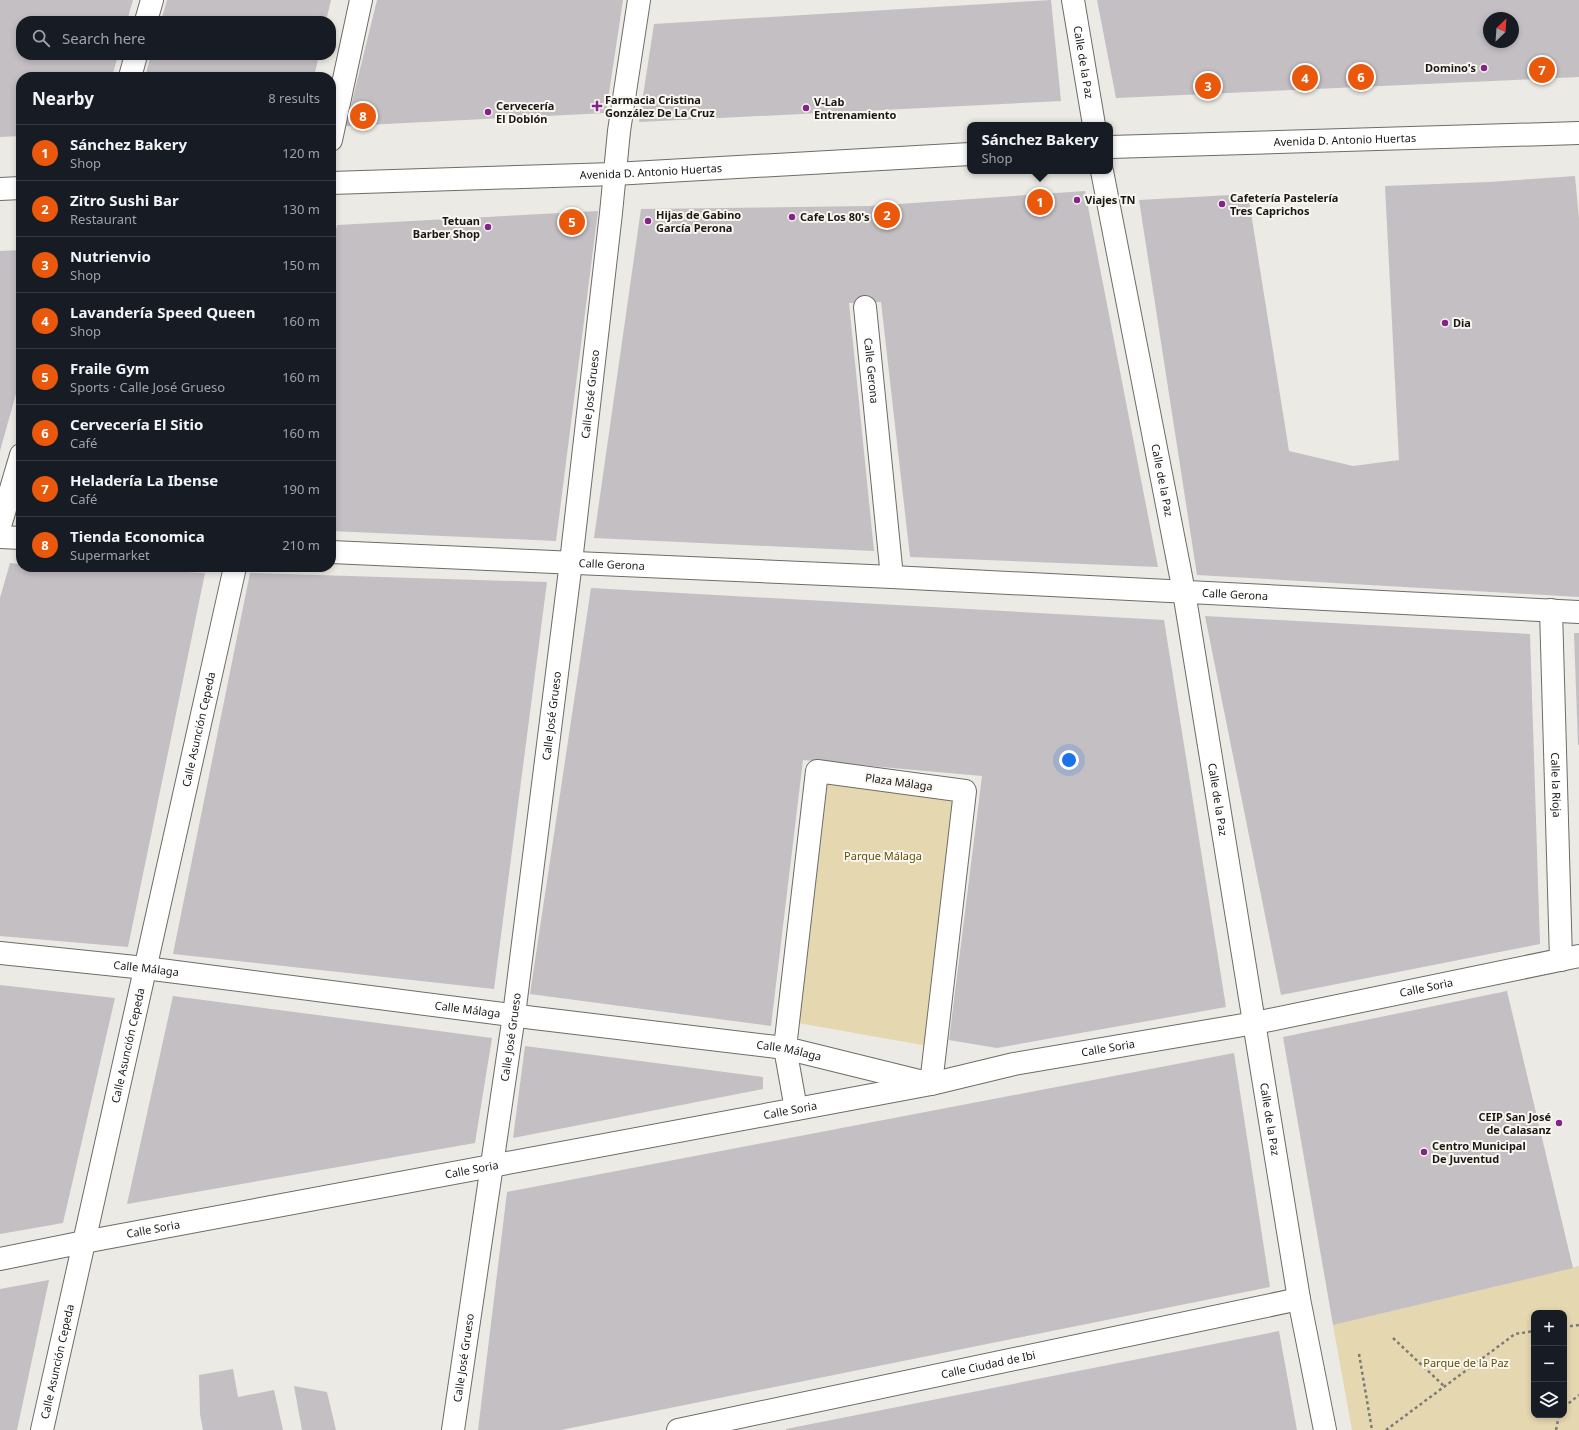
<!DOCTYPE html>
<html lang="en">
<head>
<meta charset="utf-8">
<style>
  :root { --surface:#171b24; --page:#242831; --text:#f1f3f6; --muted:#9ea1a6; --line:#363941; --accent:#ea580c }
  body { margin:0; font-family:"Noto Sans",sans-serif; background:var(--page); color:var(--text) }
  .controls { position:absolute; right:12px; bottom:12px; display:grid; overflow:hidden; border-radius:8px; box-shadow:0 2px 6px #0003 }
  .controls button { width:36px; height:36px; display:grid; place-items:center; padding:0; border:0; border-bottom:1px solid var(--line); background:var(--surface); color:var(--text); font:20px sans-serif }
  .compass { position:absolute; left:1483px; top:12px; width:36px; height:36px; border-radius:50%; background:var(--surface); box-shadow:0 2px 6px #0003; rotate:25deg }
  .you { position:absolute; left:1069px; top:760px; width:14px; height:14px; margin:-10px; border:3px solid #fff; border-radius:50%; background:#1a73e8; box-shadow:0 0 0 6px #1a73e833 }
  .badge { display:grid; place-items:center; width:26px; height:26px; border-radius:50%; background:var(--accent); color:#fff; font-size:13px; font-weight:700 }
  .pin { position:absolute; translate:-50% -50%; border:2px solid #fff; box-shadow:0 1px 4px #0006 }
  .popup { position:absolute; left:967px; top:122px; width:146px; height:52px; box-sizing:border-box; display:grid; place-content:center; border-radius:8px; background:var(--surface); filter:drop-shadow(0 1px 3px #0005); font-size:13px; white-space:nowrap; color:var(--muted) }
  .popup b { font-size:15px; color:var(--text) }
  .popup::after { content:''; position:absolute; left:50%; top:100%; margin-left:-8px; border:8px solid transparent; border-top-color:var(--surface) }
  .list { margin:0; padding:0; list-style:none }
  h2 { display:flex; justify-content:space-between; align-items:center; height:52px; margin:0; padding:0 16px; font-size:17px }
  h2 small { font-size:13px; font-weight:400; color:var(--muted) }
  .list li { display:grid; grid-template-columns:26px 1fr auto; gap:12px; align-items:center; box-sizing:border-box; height:56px; padding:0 16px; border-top:1px solid var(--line) }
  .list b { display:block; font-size:15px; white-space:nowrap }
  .list p { margin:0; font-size:13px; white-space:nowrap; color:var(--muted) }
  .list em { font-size:13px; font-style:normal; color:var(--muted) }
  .icon { flex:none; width:22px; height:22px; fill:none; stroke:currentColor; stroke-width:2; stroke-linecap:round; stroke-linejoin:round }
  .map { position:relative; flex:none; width:1579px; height:1430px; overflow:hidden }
  .search { position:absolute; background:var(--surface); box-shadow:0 2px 6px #0003; left:16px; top:16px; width:320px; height:44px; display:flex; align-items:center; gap:10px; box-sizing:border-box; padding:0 14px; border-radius:16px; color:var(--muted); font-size:15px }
  .panel { position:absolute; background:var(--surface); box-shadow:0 2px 6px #0003; left:16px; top:72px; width:320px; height:500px; border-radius:16px }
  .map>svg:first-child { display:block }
  .green { fill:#e5d7b0; fill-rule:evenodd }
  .building { fill:#c4bfc3; fill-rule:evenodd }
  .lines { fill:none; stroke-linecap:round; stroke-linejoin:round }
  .street-casing { stroke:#6e6c67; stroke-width:24 }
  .path { stroke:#7c7b77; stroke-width:2.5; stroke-dasharray:3 3; stroke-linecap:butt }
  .street { stroke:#fff; stroke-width:22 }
  .poi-dot { fill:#87228a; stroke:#faf7f1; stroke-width:1.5 }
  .labels { text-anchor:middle; stroke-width:4; stroke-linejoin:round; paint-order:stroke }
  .street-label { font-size:11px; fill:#191816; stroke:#faf7f1 }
  .poi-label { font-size:11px; font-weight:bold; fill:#191816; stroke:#faf7f1; text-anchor:start }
  .park-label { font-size:11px; fill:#64500c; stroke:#faf7f1 }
</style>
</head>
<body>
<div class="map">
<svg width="1579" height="1430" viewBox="0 0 1579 1430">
  <rect width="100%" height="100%" fill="#eceae4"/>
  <g class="green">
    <path d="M821,777l139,19 -32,250 -130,-23z"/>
    <path d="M1579,1266v164h-227l-19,-105zM1534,1313h30v102h-30z"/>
  </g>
  <g class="building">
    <path d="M0,0h133l-6,21h-106v34h97l-6,22h-91v59l-21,1z"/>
    <path d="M167,0h164l-5,21h-165z"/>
    <path d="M377,0h246l-17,113 -260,13z"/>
    <path d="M1051,0l10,101 -422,21 15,-98z"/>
    <path d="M1097,0h482v77l-463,21zM1489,18h24v24h-24z"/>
    <path d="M151,55h168l-5,22h-169z"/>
    <path d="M1575,176l4,43v378l-382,-22 -58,-375 109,-6 41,257 64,15 46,-6 -14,-274 103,-4z"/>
    <path d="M1085,191l73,376 -248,-10 -29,-255 -32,1 25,248 -280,-13 47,-329 229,-3z"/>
    <path d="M598,211l-42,330 -225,-10v-278l6,-28z"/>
    <path d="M21,250v126l-21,75v-200z"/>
    <path d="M10,563l11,1v3h66l118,6 -77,374 -128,-11v-338z"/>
    <path d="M250,573l297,9 -53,407 -321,-35z"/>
    <path d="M591,588l573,32 62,387 -229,41 -48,-8 33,-264 -179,-16 -32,266 -241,-32z"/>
    <path d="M1205,616l325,18 10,310 -259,51z"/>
    <path d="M1574,633h5v112h-1z"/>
    <path d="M0,985l115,13 -52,225 -63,11z"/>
    <path d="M1507,991l66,277 -240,57 -50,-288z"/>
    <path d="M173,996l319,42 -17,105 -348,61z"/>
    <path d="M525,1046l238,31v12l-250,49z"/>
    <path d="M1234,1053l36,234 -709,143h-83l29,-238z"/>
    <path d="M49,1280l-32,150h-17v-141z"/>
    <path d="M1279,1331l18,99h-511v-1z"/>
    <path d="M233,1369l5,28 36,-7 9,40h-80l-3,-16 -1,-39z"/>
    <path d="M294,1386l33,6 9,38h-34z"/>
  </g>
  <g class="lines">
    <defs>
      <g id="street">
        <path id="s1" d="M1073,0l21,125"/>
        <path d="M146,21l6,-21"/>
        <path d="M130,77l6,-22"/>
        <path d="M331,140l30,-140"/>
        <path id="s2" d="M1110,147l469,-14"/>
        <path id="s3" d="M1102,171l82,421 115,707 26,131"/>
        <path id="s4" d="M331,183l283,-9 356,-20"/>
        <path d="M0,189l21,-1"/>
        <path id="s5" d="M865,307l27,270"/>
        <path d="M0,526l21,-71"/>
        <path d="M0,537l21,1"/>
        <path id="s6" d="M331,552l561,25 687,35"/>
        <path id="s7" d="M1551,610l10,350"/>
        <path id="s8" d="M0,953l145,15 389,50 251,30 146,36 34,-293 -148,-20 -32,277 11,61"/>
        <path id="s9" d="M0,1259l84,-17 847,-158 83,-20 241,-41 324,-67"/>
        <path id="s10" d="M42,1430l193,-863"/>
        <path id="s11" d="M453,1430l61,-415 57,-453 40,-349 8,-82 20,-131"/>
        <path id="s12" d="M678,1430l621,-131"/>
      </g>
    </defs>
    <use href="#street" class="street-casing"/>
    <g class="path">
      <path d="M1564,1327l15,-2"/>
      <path d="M1393,1338l51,48"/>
      <path d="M1359,1354l13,76"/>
      <path d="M1564,1407l15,-12"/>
      <path d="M1386,1430l129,-96 19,-3"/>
      <path d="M1556,1430l3,-15"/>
    </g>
    <use href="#street" class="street"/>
  </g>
  <g class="poi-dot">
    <circle cx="1484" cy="68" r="4"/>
    <path d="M595 100h4v4h4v4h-4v4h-4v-4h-4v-4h4z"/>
    <circle cx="806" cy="108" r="4"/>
    <circle cx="488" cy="112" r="4"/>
    <circle cx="1077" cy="200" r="4"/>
    <circle cx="1222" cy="204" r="4"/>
    <circle cx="792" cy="217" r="4"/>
    <circle cx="648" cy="221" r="4"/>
    <circle cx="488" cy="227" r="4"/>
    <circle cx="1445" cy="323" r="4"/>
    <circle cx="1559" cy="1123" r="4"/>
    <circle cx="1424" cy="1152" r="4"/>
  </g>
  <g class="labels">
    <g class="street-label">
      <text dy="4" stroke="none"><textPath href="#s1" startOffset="63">Calle de la Paz</textPath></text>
      <text dy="4" stroke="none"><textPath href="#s2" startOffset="235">Avenida D. Antonio Huertas</textPath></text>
      <text dy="4" stroke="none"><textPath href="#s4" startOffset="320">Avenida D. Antonio Huertas</textPath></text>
      <text dy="4" stroke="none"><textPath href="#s5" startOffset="64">Calle Gerona</textPath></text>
      <text dy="4" stroke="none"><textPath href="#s11" startOffset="1045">Calle José Grueso</textPath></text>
      <text dy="4" stroke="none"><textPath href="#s3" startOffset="315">Calle de la Paz</textPath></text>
      <text dy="4" stroke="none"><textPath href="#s6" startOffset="281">Calle Gerona</textPath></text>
      <text dy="4" stroke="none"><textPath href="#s6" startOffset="905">Calle Gerona</textPath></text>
      <text dy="4" stroke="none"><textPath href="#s11" startOffset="721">Calle José Grueso</textPath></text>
      <text dy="4" stroke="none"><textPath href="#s10" startOffset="718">Calle Asunción Cepeda</textPath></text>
      <text transform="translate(899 782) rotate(8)" y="4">Plaza Málaga</text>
      <text dy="4" stroke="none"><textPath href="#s7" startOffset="175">Calle la Rioja</textPath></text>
      <text dy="4" stroke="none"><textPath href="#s3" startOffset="639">Calle de la Paz</textPath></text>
      <text dy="4" stroke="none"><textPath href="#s8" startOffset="147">Calle Málaga</textPath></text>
      <text dy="4" stroke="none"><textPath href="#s9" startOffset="1452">Calle Soria</textPath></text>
      <text dy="4" stroke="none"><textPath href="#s8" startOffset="471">Calle Málaga</textPath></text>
      <text dy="4" stroke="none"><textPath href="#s11" startOffset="397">Calle José Grueso</textPath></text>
      <text dy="4" stroke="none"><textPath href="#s10" startOffset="394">Calle Asunción Cepeda</textPath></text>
      <text dy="4" stroke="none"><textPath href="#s9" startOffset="1128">Calle Soria</textPath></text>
      <text dy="4" stroke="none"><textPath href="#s8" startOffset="795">Calle Málaga</textPath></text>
      <text dy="4" stroke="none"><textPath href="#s9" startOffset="804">Calle Soria</textPath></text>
      <text dy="4" stroke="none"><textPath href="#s3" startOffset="963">Calle de la Paz</textPath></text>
      <text dy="4" stroke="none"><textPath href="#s9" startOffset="480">Calle Soria</textPath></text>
      <text dy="4" stroke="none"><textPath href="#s9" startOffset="156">Calle Soria</textPath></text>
      <text dy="4" stroke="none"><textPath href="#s11" startOffset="73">Calle José Grueso</textPath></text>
      <text dy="4" stroke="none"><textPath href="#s10" startOffset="70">Calle Asunción Cepeda</textPath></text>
      <text dy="4" stroke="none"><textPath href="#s12" startOffset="317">Calle Ciudad de Ibi</textPath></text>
    </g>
    <g class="poi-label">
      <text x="1476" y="72" text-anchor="end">Domino's</text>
      <text x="605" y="104">Farmacia Cristina<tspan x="605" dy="13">González De La Cruz</tspan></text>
      <text x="814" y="106">V-Lab<tspan x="814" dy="13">Entrenamiento</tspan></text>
      <text x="496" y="110">Cervecería<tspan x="496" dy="13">El Doblón</tspan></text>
      <text x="1230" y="202">Cafetería Pastelería<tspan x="1230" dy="13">Tres Caprichos</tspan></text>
      <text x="1085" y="204">Viajes TN</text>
      <text x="656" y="219">Hijas de Gabino<tspan x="656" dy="13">García Perona</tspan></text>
      <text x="800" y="221">Cafe Los 80's</text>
      <text x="480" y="225" text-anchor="end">Tetuan<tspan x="480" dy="13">Barber Shop</tspan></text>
      <text x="1453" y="327">Dia</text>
      <text x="1551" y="1121" text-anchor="end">CEIP San José<tspan x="1551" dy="13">de Calasanz</tspan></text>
      <text x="1432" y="1150">Centro Municipal<tspan x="1432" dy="13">De Juventud</tspan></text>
    </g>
    <g class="park-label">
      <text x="883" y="860">Parque Málaga</text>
      <text x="1466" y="1367">Parque de la Paz</text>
    </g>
  </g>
</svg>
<div class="controls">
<button>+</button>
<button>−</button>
<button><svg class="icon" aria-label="layers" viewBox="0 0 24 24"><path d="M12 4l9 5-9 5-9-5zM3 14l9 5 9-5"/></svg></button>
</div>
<svg class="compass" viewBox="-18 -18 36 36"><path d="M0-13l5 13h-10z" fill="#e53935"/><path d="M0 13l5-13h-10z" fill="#9ea1a6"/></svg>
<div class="you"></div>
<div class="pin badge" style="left:1040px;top:202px">1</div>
<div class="popup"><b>Sánchez Bakery</b>Shop</div>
<div class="pin badge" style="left:887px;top:215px">2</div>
<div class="pin badge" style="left:1208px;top:86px">3</div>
<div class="pin badge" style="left:1305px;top:78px">4</div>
<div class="pin badge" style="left:572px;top:222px">5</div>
<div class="pin badge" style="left:1361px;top:77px">6</div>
<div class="pin badge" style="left:1542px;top:70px">7</div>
<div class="pin badge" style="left:363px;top:116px">8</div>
<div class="search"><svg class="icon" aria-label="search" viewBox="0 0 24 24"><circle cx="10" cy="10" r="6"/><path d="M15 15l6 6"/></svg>Search here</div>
<section class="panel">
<h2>Nearby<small>8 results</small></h2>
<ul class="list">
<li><span class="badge">1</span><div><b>Sánchez Bakery</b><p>Shop</p></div><em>120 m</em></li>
<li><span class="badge">2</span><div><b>Zitro Sushi Bar</b><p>Restaurant</p></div><em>130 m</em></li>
<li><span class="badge">3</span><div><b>Nutrienvio</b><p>Shop</p></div><em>150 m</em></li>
<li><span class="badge">4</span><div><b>Lavandería Speed Queen</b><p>Shop</p></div><em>160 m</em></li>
<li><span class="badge">5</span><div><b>Fraile Gym</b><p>Sports · Calle José Grueso</p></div><em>160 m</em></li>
<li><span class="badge">6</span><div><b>Cervecería El Sitio</b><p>Café</p></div><em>160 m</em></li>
<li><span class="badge">7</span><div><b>Heladería La Ibense</b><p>Café</p></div><em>190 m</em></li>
<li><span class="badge">8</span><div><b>Tienda Economica</b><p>Supermarket</p></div><em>210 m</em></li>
</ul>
</section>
</div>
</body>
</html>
